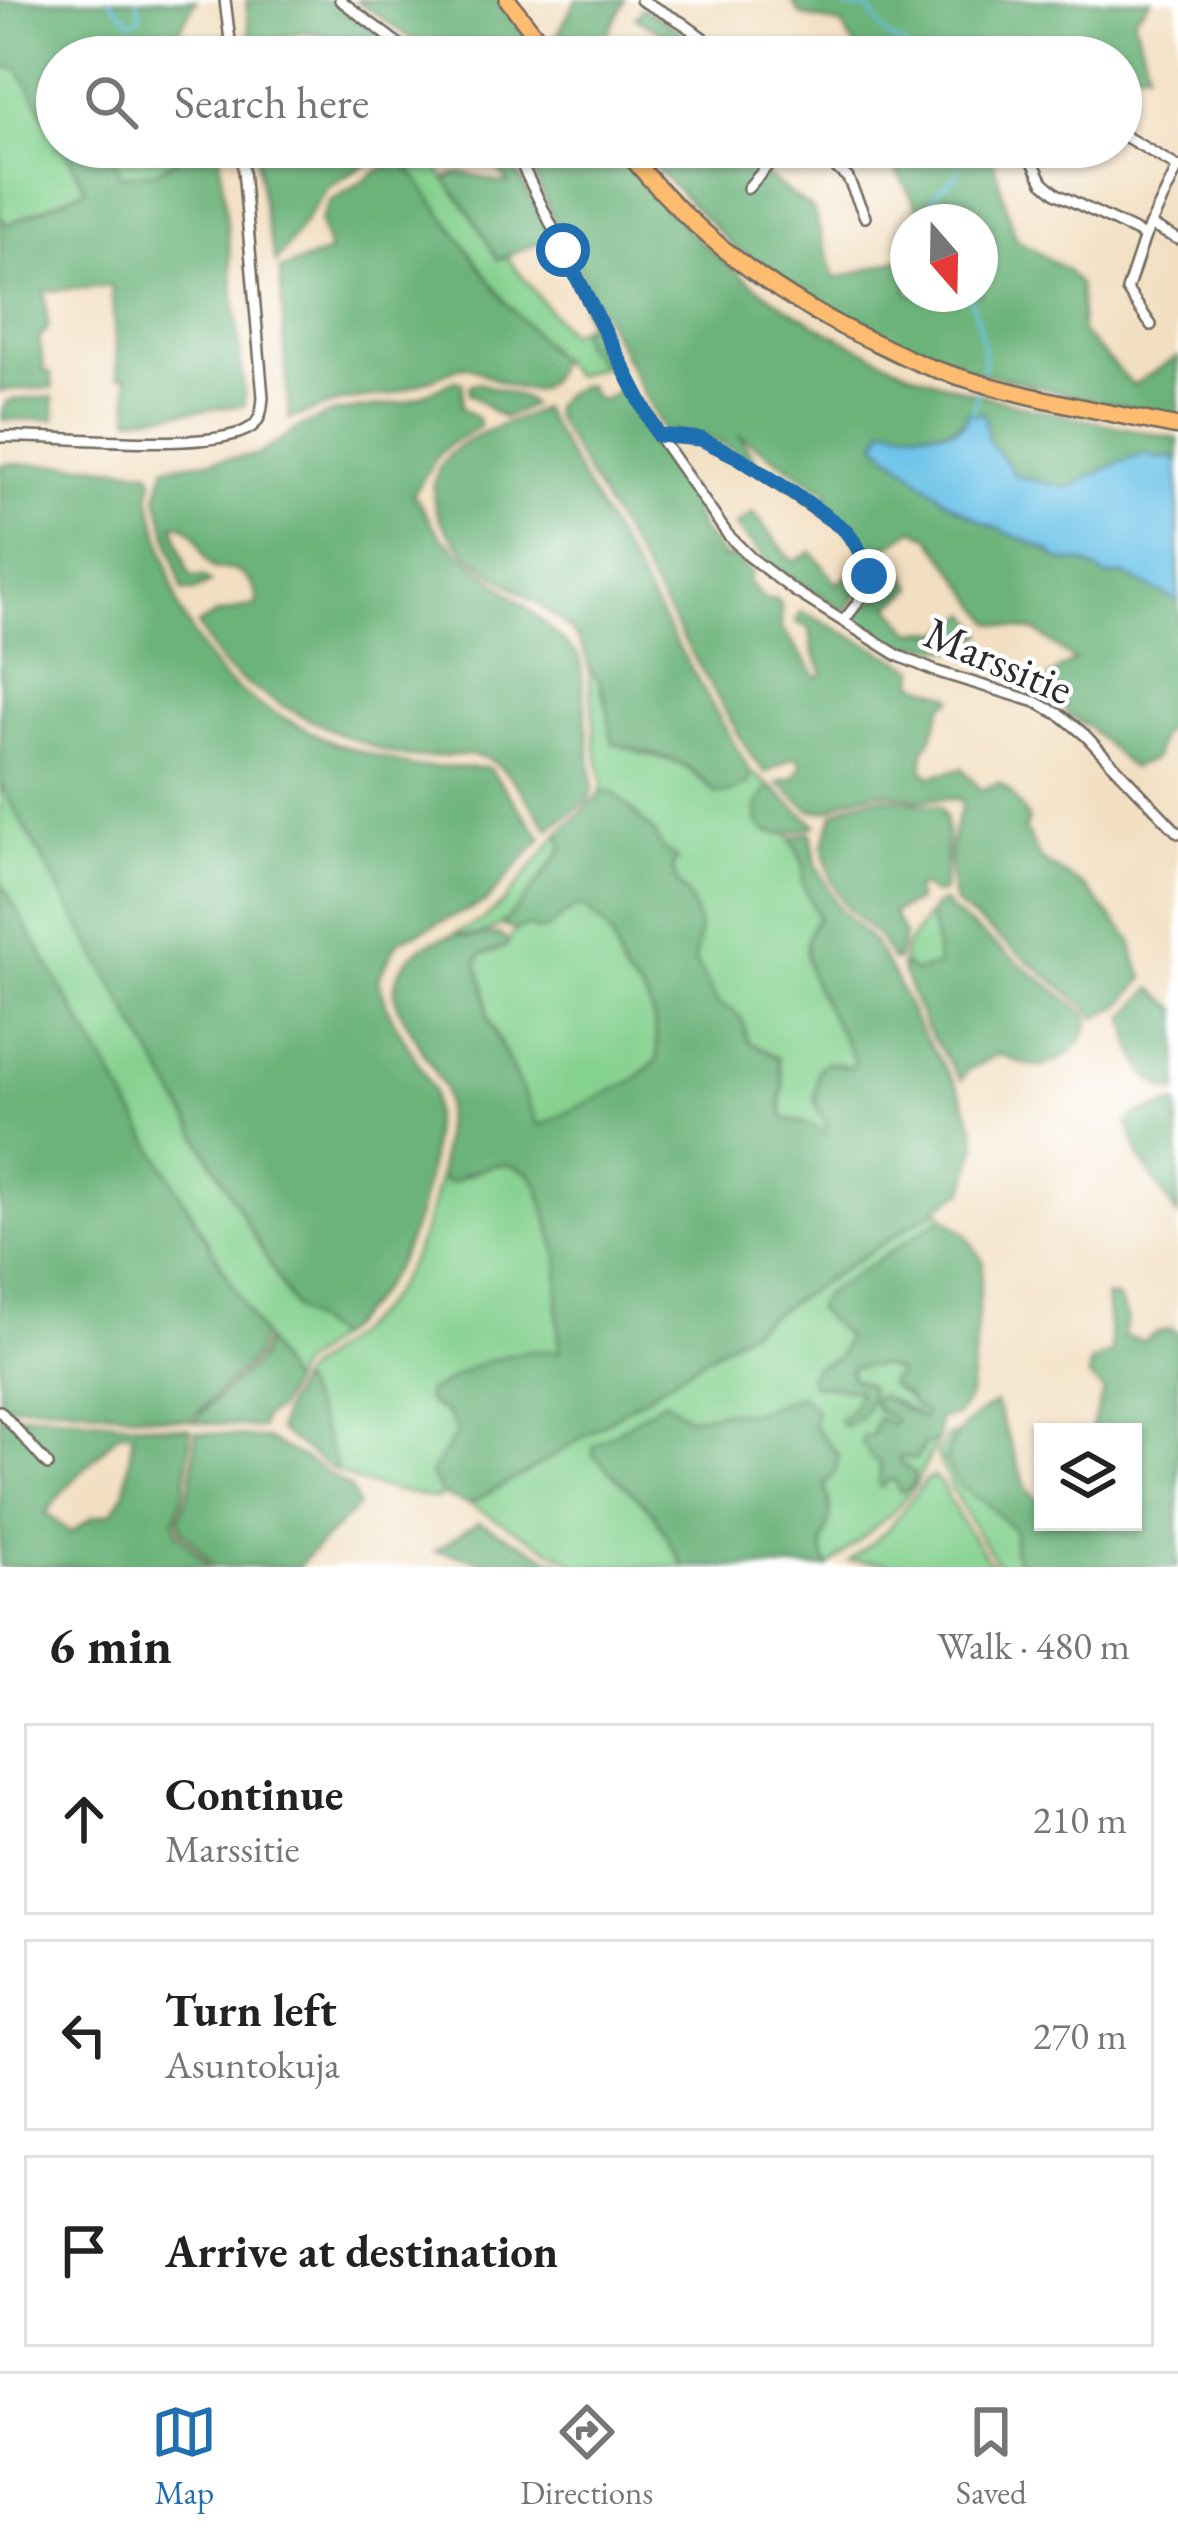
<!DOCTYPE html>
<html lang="en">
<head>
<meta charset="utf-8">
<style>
  :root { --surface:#fff; --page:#f2f2f2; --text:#222; --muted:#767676; --line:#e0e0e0; --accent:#1f6fb2 }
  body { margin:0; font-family:"EB Garamond",serif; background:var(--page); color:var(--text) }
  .controls { position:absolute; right:36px; bottom:36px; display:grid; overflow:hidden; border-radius:0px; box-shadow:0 3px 9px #0004 }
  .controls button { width:108px; height:108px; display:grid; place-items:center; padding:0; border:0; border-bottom:3px solid var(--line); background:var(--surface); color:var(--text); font:60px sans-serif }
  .compass { position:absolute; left:890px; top:204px; width:108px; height:108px; border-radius:50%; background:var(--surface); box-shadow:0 3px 9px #0004; rotate:160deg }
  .stop { position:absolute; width:36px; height:36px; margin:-27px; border:9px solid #1f6fb2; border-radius:50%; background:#fff }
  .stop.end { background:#1f6fb2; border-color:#fff; box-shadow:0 3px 12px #0008 }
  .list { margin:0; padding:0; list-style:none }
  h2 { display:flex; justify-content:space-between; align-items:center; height:156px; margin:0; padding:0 48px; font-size:51px }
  h2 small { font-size:39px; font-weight:400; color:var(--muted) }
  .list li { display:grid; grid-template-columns:78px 1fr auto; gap:36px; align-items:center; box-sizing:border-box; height:192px; margin:0 24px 24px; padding:0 24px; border:3px solid var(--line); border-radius:0px }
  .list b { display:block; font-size:45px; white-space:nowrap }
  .list p { margin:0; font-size:39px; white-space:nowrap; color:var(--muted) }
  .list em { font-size:39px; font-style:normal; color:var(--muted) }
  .icon { flex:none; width:66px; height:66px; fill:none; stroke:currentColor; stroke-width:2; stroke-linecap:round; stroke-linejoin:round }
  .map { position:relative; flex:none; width:1178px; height:1567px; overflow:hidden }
  .search { position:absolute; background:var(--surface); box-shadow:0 3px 9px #0004; left:36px; right:36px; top:36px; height:132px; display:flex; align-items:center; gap:30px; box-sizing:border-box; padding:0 42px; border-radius:66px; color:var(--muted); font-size:45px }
  .sheet { height:804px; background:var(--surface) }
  nav { display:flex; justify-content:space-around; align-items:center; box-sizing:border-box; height:168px; border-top:3px solid var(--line); background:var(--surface); font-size:33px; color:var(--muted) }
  nav a { display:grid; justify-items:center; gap:6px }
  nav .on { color:var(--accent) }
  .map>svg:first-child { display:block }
  .green { fill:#85d18f; stroke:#587e5d; stroke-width:3 }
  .forest { fill:#6cb37a; stroke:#4c6f52; stroke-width:3; fill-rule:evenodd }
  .water { fill:#6bc2e8; stroke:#4b768a; stroke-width:3 }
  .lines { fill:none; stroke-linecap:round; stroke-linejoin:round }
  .stream { stroke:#6bc2e8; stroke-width:3 }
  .minor-casing { stroke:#716a60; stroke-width:14 }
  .highway-casing { stroke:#716a60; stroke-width:20 }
  .minor { stroke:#fff; stroke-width:9 }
  .highway { stroke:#fdbc6f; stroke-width:15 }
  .route { stroke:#1f6fb2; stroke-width:15 }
  .labels { text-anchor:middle; stroke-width:9; stroke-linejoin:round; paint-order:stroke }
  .street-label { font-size:45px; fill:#2b2b2b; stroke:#fff }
</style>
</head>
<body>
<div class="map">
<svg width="1178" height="1567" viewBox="0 0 1178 1567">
  <rect width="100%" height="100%" fill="#fff"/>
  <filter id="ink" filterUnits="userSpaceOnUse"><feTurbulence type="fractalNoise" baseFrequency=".00833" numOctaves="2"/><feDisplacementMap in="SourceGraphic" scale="24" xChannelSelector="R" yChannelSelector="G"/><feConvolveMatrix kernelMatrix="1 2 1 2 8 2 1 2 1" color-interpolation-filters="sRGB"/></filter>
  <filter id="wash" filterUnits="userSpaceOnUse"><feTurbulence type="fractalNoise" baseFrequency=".004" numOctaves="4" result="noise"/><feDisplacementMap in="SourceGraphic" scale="48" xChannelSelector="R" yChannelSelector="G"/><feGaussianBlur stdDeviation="2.7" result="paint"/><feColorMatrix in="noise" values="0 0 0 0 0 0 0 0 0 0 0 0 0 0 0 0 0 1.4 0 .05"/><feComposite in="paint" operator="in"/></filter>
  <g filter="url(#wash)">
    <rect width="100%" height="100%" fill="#f2dfc1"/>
    <g class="green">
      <path d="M0,68h18l39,69v10h6l24,41 -81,37 -6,-10z"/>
      <path d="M111,147h87l-42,25 -36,4z"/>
      <path d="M397,147h25l48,66 28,46 9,-2 61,77 11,-6 3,15 19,24 -27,9 -68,-73 -96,-134 -13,-10z"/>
      <path d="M589,669l10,11 6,21 34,52c40,8 47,11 76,40l33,-10 2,-12 20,15 -13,18 10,28 22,2 15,32 -2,17 16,34c-5,9 -11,16 -12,27 -3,39 35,82 49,118l-4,6 -12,-5 -20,5c-4,10 -1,20 -5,31l13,27 -3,10 -25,-15 -16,-3 -5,-60 -30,-17c-5,-20 -9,-28 -29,-36l-24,-43 4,-31 -3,-16 -8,-19 -12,-15 -4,-15 5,-7 -16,-10 -6,-16 -43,-42 -12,3 3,-9 -7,-37z"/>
      <path d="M0,783l295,526 40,29 -37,29 -8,17 -290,-502z"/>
      <path d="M559,833l4,15c-23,32 -61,101 -107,85l27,-13 20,-17z"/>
      <path d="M576,907l8,1c9,8 21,17 27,28 6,11 6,26 13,37 5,9 13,13 19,21 11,14 16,49 14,66l-23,20 -95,47 -51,-109 -4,-33 -8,-21 5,-9 24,-8 10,-17 50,-16z"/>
      <path d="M929,914l7,30 1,22 -25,6 -5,-6 -6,2 4,-21z"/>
      <path d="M493,1165h19l17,8 9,12 21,73 -1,55 2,39 -92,17 -40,23 2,13 18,9 9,19 -27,41 12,21 -4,4 -74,-15 -31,-14 3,-3c-10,-31 -22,-59 -38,-86l6,-9c22,-18 46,-35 66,-54 39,-38 59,-93 70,-144l7,8c8,0 35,-13 46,-17z"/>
      <path d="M938,1208l6,9 -120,78 22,42 -8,21 -23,9 -6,9 33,13h13l4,5 -8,15 -11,12 25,-10 6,-17 -12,-13 -7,-2 -2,-9 3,-3 30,-1 15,6 1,5 -9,2 3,9c13,6 19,17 32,24l-1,6 -26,-15 -22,-7 -3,5 3,8 20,11 -1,3 -21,4c-4,19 10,34 5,58l9,-5h7l3,-24 23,-3 3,-8 14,-5 -23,46 -23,27 -64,54c-12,-27 -2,-27 2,-51 1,-9 -3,-22 -5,-32l11,-14 2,-15 -24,-29 -13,-31 -48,18 -30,-1 -35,6 -95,37 60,57 31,55h-108l-7,-7 -100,-56 67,-37z"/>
      <path d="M954,1435l-9,25 26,35 13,6 31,30 -2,19 8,17h-22c-23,-37 -47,-71 -62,-113l11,-18z"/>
      <path d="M934,1477l8,8 18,34 33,48h-105l-2,-4 -36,-2 37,-31 39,-50z"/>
    </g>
    <g class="forest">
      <path d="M0,0h196l-32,57h-107v80l-39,-69h-18z"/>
      <path d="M246,0h86l46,33 26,24h-20l-79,-26 -34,11 12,15h-31z"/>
      <path d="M356,0h141l32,41 -12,16h-79z"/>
      <path d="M576,0h49l-29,57h-32l-11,-14z"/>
      <path d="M791,0h360l-17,18 14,52 -27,1v-14h-260l-19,-32 -41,-10z"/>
      <path d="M643,8l72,44 5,5h-24l-9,-9 -52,-31z"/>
      <path d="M63,147h48l9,29 36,-4 42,-25h21l26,258 -115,13 -3,-41h-9l-7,-91 -67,5 4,37 -9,10 5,32 7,4 2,14 -49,2 -4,3v-178l7,10 79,-36z"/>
      <path d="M255,147h135l1,3 -63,37 -52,76 -11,-45z"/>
      <path d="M483,147h20l49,90 -54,23 -28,-47 -25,-34c21,-16 40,6 63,4z"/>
      <path d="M521,147h91c70,88 147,152 248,201 17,8 33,17 50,24 86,32 178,48 268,67v23l-7,-5 -51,5 -53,26 -51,-12 -48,-60c-18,23 -57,12 -83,11 19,22 42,56 63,74 29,25 89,33 110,59l27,3 23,14 14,-3 56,27v117l-18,17 -6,24 -23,9 -43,-41 -22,-14 -4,-14 -14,-21 26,-18 -37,-28 -44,-9 -63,-86 -16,-8 -27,18 27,41 -24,18 21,25 33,1 26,-19 14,21 -24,17 -39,-6 -17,9 -55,-34c7,-10 18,-22 22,-33 8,-28 -28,-68 -49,-82l7,-12 -91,-59 23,34c-36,-25 -54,-34 -98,-38l-105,-202z"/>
      <path d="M635,147h140l-22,20 60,43 22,69 73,-22v37h72v-72h-54l-43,-75h106l27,92 50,31 13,15 3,48 51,52 45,-28v60l-112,-23 -106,-27 -128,-56 -100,-66z"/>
      <path d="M397,159l13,10 96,134 51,56c-9,56 -59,21 -91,6l-73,29 -52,7 -52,18 -9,-149 49,-18 -9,-30 9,-20z"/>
      <path d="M587,304l25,55 -1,8h-10l-19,-24 -3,-15 8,-3 -5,-18z"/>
      <path d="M457,380l6,4 -2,23 17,12 1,8c-15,9 -33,17 -43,31 -9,12 -14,25 -23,36l28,43 85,70 54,50 13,132 -6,12 -38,28c-15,-19 -39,-61 -61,-70 -24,-9 -49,0 -74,-2 -43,-3 -162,-61 -191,-92 -10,-11 -17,-27 -25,-40l19,-11 41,-9c-3,-27 -17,-38 -43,-36 -20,-16 -9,-36 -38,-46l-3,3 13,43 5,8h12l6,6 -16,8h-11l-26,-94 9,-31 92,-11 42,-28 32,-14 75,-11z"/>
      <path d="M479,383l47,16 5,6 -27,13c-14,-6 -21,-17 -35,-24l1,-9z"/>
      <path d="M580,386h9l4,10 10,4 21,-13c27,36 45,77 71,115 -5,22 17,40 30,57l7,-4 20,18 -4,7 16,20 12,-1 5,7v21l36,50 7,-3 -11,-24 -3,-22 -14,-6 5,-11 116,58 -3,14 38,13v4l-9,5 -13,36 -6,8 -2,21 9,6 31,-8 18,22 19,-7 11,9 19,28 -4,9 16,31 44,27 47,54 3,17 9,20 -22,27 -26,13 -9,-11 -132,-103c-8,-31 -7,-68 7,-96l-2,-9h-43l-36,-8 -34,8 -17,11 -18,1 -34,-28 17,-6 7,-12 -3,-6 -6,-2 -27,16 -14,-16 -198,-341 -1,-11 10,-10z"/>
      <path d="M53,397l2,22 -52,1 -1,-8 4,-9 6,-3z"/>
      <path d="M541,408l209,363 -1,12 -18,10h-16c-7,-8 -15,-17 -23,-23 -17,-14 -56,-18 -79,-27 -4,-19 -5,-46 -14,-63 -7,-12 -6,-1 -11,-15 -3,-12 -5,-21 -15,-32 -37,-41 -148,-82 -139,-148 2,-13 8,-24 17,-32 26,-23 61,-29 90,-45z"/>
      <path d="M7,464l84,1 58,6 4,8 -4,18 30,112 25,44 19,25 36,27 74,38 80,24 76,1 53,70 -56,64 -88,39 -20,37 10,32 45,80c1,16 0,32 -1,48 -6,82 -34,146 -97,200l-40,-29 -295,-526v-317z"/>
      <path d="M753,513l41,49 18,-10 25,32 26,-19c3,19 -7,31 -17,46l-72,-43 -39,-42z"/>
      <path d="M770,786l46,39c-20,7 -41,15 -58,-1l-1,-20z"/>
      <path d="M612,791l43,42 7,16 15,10 -5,7 4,15 12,15 8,19 3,16 -4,31 24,43 13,5 10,9 6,22 30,17 6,29 -4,13 3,18 32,8 10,9 2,-9 -13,-27c6,-15 -2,-26 13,-37l23,6 5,-6c-14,-36 -52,-79 -49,-118 1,-11 7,-18 12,-27l-16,-34 2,-18 -12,-27 19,-6 5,32 22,43 36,36 23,39 21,45 40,61 16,36 3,20 -12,46 -429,277 -67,37 -27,-9 -12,-21 27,-41 -9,-19 -22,-14 2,-8c15,-7 29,-18 44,-25 28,-12 58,-18 88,-16l-2,-38 1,-55 -21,-73 -9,-12 -18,-8h-18l-29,9 -10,8h-8l-6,-8 6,-70 -2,-16 -46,-81c-13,-36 18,-63 52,-71 16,-4 2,0 19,1 10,0 20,-3 30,-3l9,8 -3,5 -24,8 -4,9 7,21 4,33 51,108 95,-46 23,-19c2,-17 -3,-52 -13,-66 -6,-8 -15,-13 -20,-22 -7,-11 -6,-25 -13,-37 -6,-11 -18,-20 -27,-28l-9,-1 -27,22 -11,2 -7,-5 -15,4 -12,-4 1,-4 19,-20 40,-54 -4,-15 41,-39z"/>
      <path d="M881,796c9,2 55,9 58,11 14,9 6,68 4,85l-9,2 -13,-8 -6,1 2,14 -24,12 11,22 -7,25 -4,1 -14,-23 -35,-34 -13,-25 -8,-34 11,-31 15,-10z"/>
      <path d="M0,881l262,455 -8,22 -59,57 -2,6 -131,-15 -62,-1z"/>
      <path d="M945,902l4,8 134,101 7,8c-6,26 -33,52 -62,46 -10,-2 -20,-7 -29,-11l-31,16 -7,10 -35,-52 -25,-60 6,-3 6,7 24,-6 -1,-22 -7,-30 7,-9z"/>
      <path d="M1152,988l26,21v83c-36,-5 -47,-43 -52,-75z"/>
      <path d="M1176,1103l2,1v112l-38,-58 -12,-35 10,-9z"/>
      <path d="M944,1217l22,17 17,27 -13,134 -13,21 -18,3 -1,21 -14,5 -8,14 -17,-2v4l16,13 -2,11 -11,7 -4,-2 -3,-10h-7l-6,8 -3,-3 2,-21 -8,-4 -11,-17 1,-6 9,-2 5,-16 5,-1 7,7 6,-4 -19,-13 -3,-7 7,-6 39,22 5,1 1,-6 -11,-6 -8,-12 -17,-9 1,-6 9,-2 -2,-5 -14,-6 -30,1 -3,3 2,8 17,8c5,17 -10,37 -26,40l-4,-5 12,-12 8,-16 -4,-4c-16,0 -27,-6 -42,-3l-4,-10 6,-9 23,-9 8,-21 -31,-29 9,-13z"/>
      <path d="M1106,1297h11l11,22 -5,17 20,5 15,-9 14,-3 6,5v233h-157l-8,-17 2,-19 -31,-30 -13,-6 -14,-12 -12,-23c11,-30 23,-40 50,-57l32,86 16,17v16h90v-90h-43l14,-42 -15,-13 1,-14 22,-11z"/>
      <path d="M265,1341l25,43 -13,26 -13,6 -3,12 -65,-6 5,-9 57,-53z"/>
      <path d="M298,1381c16,27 28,56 38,86l-3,3 -55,-40 7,-25z"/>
      <path d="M801,1395l14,14 -1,17 24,29 -2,15 -11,15c2,9 6,22 5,31 -4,24 -14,24 -2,51h-144l-31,-55 -60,-57 1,-9 71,-46 23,18 35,-6 30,1z"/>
      <path d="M46,1414l145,15 -5,56 -11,35 3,12 32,35h-210v-152zM120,1432l13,1 -8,58 -13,22 -19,4 -22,16 -25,-20 17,-22z"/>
      <path d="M196,1432l70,7 48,25 36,24 8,18 -61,61h-82l-33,-37 -3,-11 12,-34z"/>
      <path d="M479,1522l86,44 1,1h-72l-29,-11 -30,-5z"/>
    </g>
    <path class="water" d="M968,411l4,3 12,-1 4,27 28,36 51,12 53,-26 28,-9 11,6 12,-2 7,5v139l-56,-27 -14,3 -23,-14 -27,-3 -8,-9 -64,-27 -38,-22 -72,-59 9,-16c17,1 58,8 73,0 8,-4 8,-8 10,-16z"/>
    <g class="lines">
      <g class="stream">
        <path d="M109,0l22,22 10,-6 -4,-16"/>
        <path d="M827,0l20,8 21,1 20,28 17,10 7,10"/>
        <path d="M957,147l3,4 -1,9"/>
        <path d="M944,221l-10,-18 1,-10 22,-17 1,-8"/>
        <path d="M969,294c8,23 20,57 13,81"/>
        <path d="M972,414l7,-26"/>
      </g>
    </g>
  </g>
  <g filter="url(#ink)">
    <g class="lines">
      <defs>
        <g id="minor">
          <path d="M225,0l7,57"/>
          <path d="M340,0l76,57"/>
          <path d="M641,0l40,22 48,35"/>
          <path d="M793,57c9,-4 21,-7 30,0"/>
          <path d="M1121,134l57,33"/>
          <path d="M513,147l75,153 70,135 70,100 22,22 43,33 106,66 36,15 101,31 26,14 23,19 93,98"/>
          <path d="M812,147l36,31 17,39"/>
          <path d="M1032,160l11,22 14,12 88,42"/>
          <path d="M748,188l36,-41"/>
          <path d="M1150,225l28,14"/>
          <path d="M1151,325l-24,-35 18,-54 33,-69"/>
          <path d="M658,435l43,4 37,18 107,73c30,38 30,55 -2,91"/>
          <path d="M0,437c48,-3 225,19 255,-13 7,-8 7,-18 8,-27l-22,-250"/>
          <path d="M0,1411l48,54"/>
        </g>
        <g id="highway">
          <path d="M508,0l44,57"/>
          <path d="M623,147c68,85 154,151 253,196 20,9 39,20 59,26 79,27 162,41 243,58"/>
        </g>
      </defs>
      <use href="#minor" class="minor-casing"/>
      <use href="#highway" class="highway-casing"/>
      <use href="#minor" class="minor"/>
      <use href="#highway" class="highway"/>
    </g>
  </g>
  <g class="lines" filter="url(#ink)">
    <path class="route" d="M563,250l95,185 43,4 37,18 70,46 37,27 12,16 12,30"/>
  </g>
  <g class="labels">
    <g class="street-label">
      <text transform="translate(999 660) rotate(23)" y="16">Marssitie</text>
    </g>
  </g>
</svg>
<div class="controls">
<button><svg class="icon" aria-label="layers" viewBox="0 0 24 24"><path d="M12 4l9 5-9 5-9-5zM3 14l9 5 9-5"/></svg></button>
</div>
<svg class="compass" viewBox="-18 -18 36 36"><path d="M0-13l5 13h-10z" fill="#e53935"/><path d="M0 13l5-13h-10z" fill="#767676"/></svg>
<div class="stop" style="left:563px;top:250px"></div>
<div class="stop end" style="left:869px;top:576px"></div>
<div class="search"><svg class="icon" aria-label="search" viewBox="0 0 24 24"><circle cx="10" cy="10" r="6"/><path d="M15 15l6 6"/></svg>Search here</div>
</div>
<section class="sheet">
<h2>6 min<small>Walk · 480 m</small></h2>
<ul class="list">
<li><svg class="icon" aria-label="ahead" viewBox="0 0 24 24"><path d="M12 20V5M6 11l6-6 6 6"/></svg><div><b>Continue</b><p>Marssitie</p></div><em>210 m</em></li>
<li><svg class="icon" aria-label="left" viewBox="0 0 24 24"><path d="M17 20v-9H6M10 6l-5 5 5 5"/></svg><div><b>Turn left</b><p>Asuntokuja</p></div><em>270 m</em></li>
<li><svg class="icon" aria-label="arrive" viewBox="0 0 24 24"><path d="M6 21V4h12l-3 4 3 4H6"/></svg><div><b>Arrive at destination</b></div></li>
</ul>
</section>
<nav>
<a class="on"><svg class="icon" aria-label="map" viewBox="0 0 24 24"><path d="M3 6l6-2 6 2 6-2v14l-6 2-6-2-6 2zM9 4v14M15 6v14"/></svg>Map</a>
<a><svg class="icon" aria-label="directions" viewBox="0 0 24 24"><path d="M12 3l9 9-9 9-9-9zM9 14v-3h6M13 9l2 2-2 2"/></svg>Directions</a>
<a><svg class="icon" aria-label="saved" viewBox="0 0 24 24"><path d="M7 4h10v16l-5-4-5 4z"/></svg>Saved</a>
</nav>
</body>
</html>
